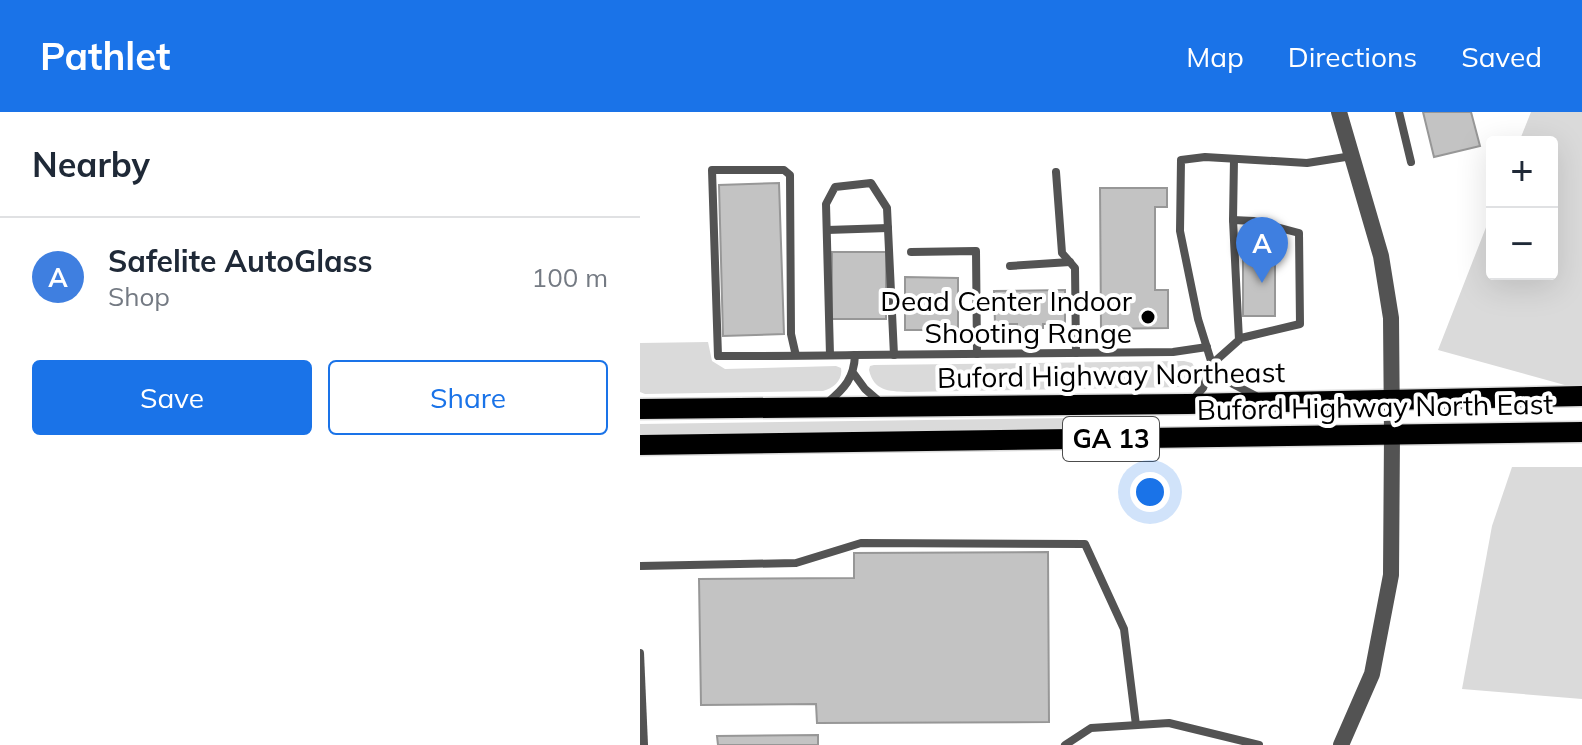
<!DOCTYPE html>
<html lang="en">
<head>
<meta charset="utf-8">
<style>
  :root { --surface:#fff; --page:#f6f6f7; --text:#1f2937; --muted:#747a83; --line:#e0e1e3; --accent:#1a73e8 }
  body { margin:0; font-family:Mulish,sans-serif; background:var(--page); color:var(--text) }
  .controls { position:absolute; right:24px; top:24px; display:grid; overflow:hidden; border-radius:8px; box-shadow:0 8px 32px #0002 }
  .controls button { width:72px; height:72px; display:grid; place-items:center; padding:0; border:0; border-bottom:2px solid var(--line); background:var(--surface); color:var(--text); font:40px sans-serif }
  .you { position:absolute; left:510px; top:380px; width:28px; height:28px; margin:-20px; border:6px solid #fff; border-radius:50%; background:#1a73e8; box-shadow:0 0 0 12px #1a73e833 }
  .badge { display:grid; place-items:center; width:52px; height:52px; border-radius:50%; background:var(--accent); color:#fff; font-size:26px; font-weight:700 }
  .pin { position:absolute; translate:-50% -66px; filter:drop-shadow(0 2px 4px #0008) }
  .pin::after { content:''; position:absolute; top:42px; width:28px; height:24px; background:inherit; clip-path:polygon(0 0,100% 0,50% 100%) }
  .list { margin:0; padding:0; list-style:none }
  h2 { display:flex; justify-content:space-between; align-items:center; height:104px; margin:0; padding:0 32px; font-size:34px }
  h2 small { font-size:26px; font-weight:400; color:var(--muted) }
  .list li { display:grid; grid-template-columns:52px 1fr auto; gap:24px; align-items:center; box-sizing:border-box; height:120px; padding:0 32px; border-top:2px solid var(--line) }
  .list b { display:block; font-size:30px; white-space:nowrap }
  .list p { margin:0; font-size:26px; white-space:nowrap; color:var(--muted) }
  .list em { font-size:26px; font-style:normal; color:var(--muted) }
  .actions { display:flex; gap:16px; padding:24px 32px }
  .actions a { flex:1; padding:18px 0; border:2px solid var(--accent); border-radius:8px; text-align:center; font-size:28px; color:var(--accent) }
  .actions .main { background:var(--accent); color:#fff }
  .map { position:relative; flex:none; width:942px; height:633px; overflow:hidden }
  header { display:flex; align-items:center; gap:48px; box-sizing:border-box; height:112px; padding:0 40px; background:var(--accent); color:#fff }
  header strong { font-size:38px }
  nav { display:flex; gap:44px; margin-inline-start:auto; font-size:28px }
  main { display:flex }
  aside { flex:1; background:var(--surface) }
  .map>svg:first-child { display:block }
  .green { fill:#dadada }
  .building { fill:#c3c3c3; stroke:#979797; stroke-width:2 }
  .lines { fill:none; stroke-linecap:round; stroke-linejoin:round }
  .primary-casing { stroke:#dbdbdb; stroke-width:23 }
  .service { stroke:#535353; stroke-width:8 }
  .minor { stroke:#535353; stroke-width:16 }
  .primary { stroke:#000; stroke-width:20 }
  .poi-dot { fill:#000; stroke:#fff; stroke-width:3 }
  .labels { text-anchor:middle; stroke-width:8; stroke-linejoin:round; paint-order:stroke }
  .shield { fill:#fff; stroke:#4c4c4c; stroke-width:2 }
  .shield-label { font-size:26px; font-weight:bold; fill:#000 }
  .poi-label { font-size:28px; fill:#000; stroke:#fff; text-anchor:end }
  .street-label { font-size:28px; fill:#000; stroke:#fff }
</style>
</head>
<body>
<header>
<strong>Pathlet</strong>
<nav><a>Map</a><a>Directions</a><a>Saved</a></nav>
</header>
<main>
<aside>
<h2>Nearby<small></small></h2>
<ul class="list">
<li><span class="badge" style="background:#3f7fe0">A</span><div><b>Safelite AutoGlass</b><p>Shop</p></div><em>100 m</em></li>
</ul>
<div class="actions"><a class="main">Save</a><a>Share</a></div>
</aside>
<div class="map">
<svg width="942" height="633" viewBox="0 0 942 633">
  <rect width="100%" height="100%" fill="#fff"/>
  <g class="green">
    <path d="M891,0h51v275h-10l-134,-37 54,-138v62h60v-132h-33z"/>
    <path d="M68,230l4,19 13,8 111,-3 5,2c2,12 -7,20 -18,23l-178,3 -5,-2v-49z"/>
    <path d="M544,249l8,2 6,9 -4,11 -11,4 -276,5c-19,-1 -33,-1 -38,-22l1,-4 4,-1z"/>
    <path d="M513,305v7l-43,5 -470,6v-11z"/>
    <path d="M872,355h70v232l-120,-10 30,-163z"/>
  </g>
  <g class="building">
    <path d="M783,0h48l9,34 -46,11z"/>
    <path d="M139,71l5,151 -61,2 -4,-151z"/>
    <path d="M460,76h67v19h-12v83h13v38l-67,1z"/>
    <rect x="603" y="129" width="32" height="75"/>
    <rect x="192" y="140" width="54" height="67"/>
    <path d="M265,165l53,1v52h-53z"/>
    <path d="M425,178v34h-22v4h-26v-4h-22l-1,-33z"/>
    <path d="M408,440l1,170 -232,1 -1,-19 -115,1 -2,-126 155,-1v-25z"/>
    <path d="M178,623v10h-100l-1,-9z"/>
  </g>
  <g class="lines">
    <defs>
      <g id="primary">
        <path d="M0,297l548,-5 394,-8"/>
        <path d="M0,333l942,-13"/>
      </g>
    </defs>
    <use href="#primary" class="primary-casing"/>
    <g class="service">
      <path d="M759,0l12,50"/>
      <path d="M416,60l6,81 13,15 1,85"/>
      <path d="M593,108l1,-61"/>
      <path d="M187,118l61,-2"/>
      <path d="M271,140l65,-1 1,103"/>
      <path d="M370,154l60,-4"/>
      <path d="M190,243l-4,-151 9,-17 36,-4 16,25 7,147"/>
      <path d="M156,244l-5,-22 -1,-159 -6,-5h-72l6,186c46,0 91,0 137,-1"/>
      <path d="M214,262l11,15 15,13"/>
      <path d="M616,284l-25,-13 -19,-19 -14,-45 -18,-88 1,-71 24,-3 102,6 45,-7"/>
      <path d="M552,289l11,-13 9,-24 27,-24 2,-2 59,-14 -1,-91 -45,-12 -21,-1 6,120"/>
      <path d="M187,291c18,-15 27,-25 28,-48l318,-3 34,-5"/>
      <path d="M0,454l156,-3 65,-20 224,1 39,85 12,96"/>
      <path d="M0,541l4,92"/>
      <path d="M425,633l26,-17 78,-5 90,22"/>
    </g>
    <path class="minor" d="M699,0l42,144 10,62 1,117 -1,140 -19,99 -31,71"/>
    <use href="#primary" class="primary"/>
  </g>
  <circle class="poi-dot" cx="508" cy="205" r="8"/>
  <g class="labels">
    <rect class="shield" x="423" y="305" width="96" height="44" rx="6"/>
    <g class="shield-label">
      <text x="471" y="336">GA 13</text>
    </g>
    <g class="poi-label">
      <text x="492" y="199">Dead Center Indoor<tspan x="492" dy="32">Shooting Range</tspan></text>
    </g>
    <g class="street-label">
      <text transform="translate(471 263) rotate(-1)" y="10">Buford Highway Northeast</text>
      <text transform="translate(735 295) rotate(-1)" y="10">Buford Highway North East</text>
    </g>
  </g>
</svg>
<div class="controls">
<button>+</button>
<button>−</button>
</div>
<div class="you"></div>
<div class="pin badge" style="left:622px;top:171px;background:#3f7fe0">A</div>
</div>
</main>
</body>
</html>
